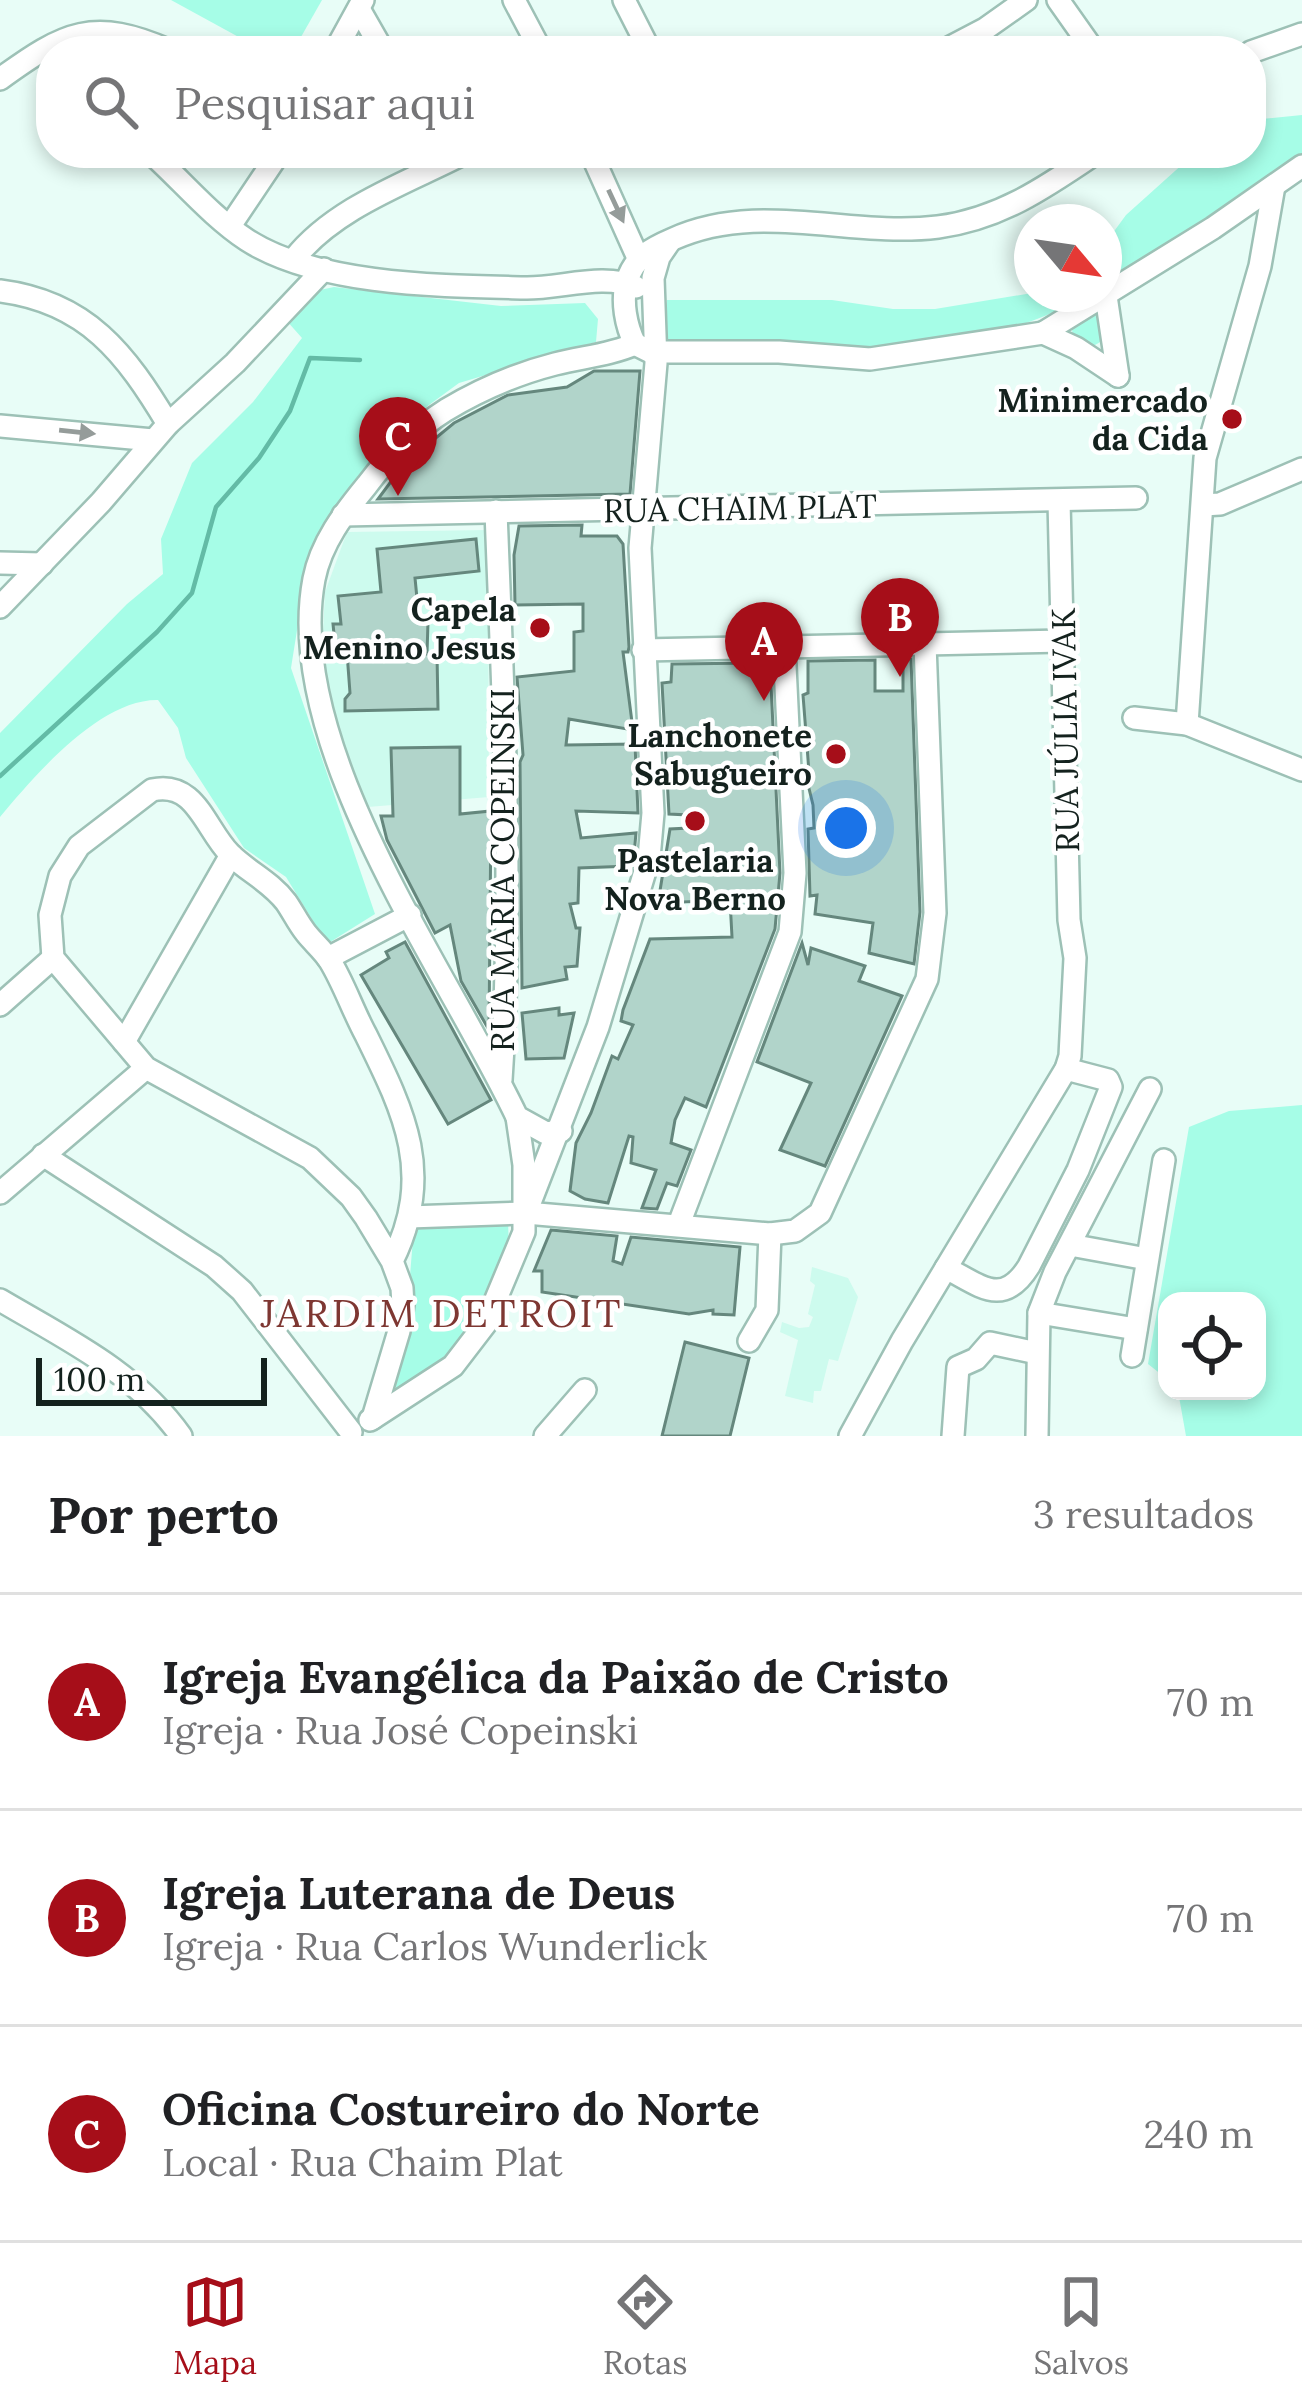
<!DOCTYPE html>
<html lang="pt">
<head>
<meta charset="utf-8">
<style>
  :root { --surface:#fff; --page:#f6f6f6; --text:#202124; --muted:#757577; --line:#e0e0e0; --accent:#a60e19 }
  body { margin:0; font-family:Lora,serif; background:var(--page); color:var(--text) }
  .controls { position:absolute; right:36px; bottom:36px; display:grid; overflow:hidden; border-radius:24px; box-shadow:0 6px 18px #0003 }
  .controls button { width:108px; height:108px; display:grid; place-items:center; padding:0; border:0; border-bottom:3px solid var(--line); background:var(--surface); color:var(--text); font:60px sans-serif }
  .compass { position:absolute; left:1014px; top:204px; width:108px; height:108px; border-radius:50%; background:var(--surface); box-shadow:0 6px 18px #0003; rotate:119deg }
  .scale { position:absolute; left:36px; bottom:30px; width:231px; box-sizing:border-box; padding-left:12px; border:6px solid #14221e; border-top:0; font-size:33px; line-height:42px; white-space:nowrap; color:#14221e; -webkit-text-stroke:9px #fff; paint-order:stroke }
  .you { position:absolute; left:846px; top:828px; width:42px; height:42px; margin:-30px; border:9px solid #fff; border-radius:50%; background:#1a73e8; box-shadow:0 0 0 18px #1a73e833 }
  .badge { display:grid; place-items:center; width:78px; height:78px; border-radius:50%; background:var(--accent); color:#fff; font-size:39px; font-weight:700 }
  .pin { position:absolute; translate:-50% -99px; filter:drop-shadow(0 3px 6px #0008) }
  .pin::after { content:''; position:absolute; top:63px; width:42px; height:36px; background:inherit; clip-path:polygon(0 0,100% 0,50% 100%) }
  .list { margin:0; padding:0; list-style:none }
  h2 { display:flex; justify-content:space-between; align-items:center; height:156px; margin:0; padding:0 48px; font-size:51px }
  h2 small { font-size:39px; font-weight:400; color:var(--muted) }
  .list li { display:grid; grid-template-columns:78px 1fr auto; gap:36px; align-items:center; box-sizing:border-box; height:216px; padding:0 48px; border-top:3px solid var(--line) }
  .list b { display:block; font-size:45px; white-space:nowrap }
  .list p { margin:0; font-size:39px; white-space:nowrap; color:var(--muted) }
  .list em { font-size:39px; font-style:normal; color:var(--muted) }
  .icon { flex:none; width:66px; height:66px; fill:none; stroke:currentColor; stroke-width:2; stroke-linecap:round; stroke-linejoin:round }
  .map { position:relative; flex:none; width:1302px; height:1436px; overflow:hidden }
  .search { position:absolute; background:var(--surface); box-shadow:0 6px 18px #0003; left:36px; right:36px; top:36px; height:132px; display:flex; align-items:center; gap:30px; box-sizing:border-box; padding:0 42px; border-radius:48px; color:var(--muted); font-size:45px }
  .sheet { height:804px; background:var(--surface) }
  nav { display:flex; justify-content:space-around; align-items:center; box-sizing:border-box; height:168px; border-top:3px solid var(--line); background:var(--surface); font-size:33px; color:var(--muted) }
  nav a { display:grid; justify-items:center; gap:6px }
  nav .on { color:var(--accent) }
  .map>svg:first-child { display:block }
  .built { fill:#cdfbee }
  .green { fill:#a6fde7 }
  .lines { fill:none; stroke-linecap:round; stroke-linejoin:round }
  .stream { stroke:#63bba6; stroke-width:4.5 }
  .building { fill:#b1d4ca; stroke:#65877d; stroke-width:3 }
  .minor-casing { stroke:#9dc1b6; stroke-width:26 }
  .minor { stroke:#fff; stroke-width:21 }
  .oneway { fill:#959c9a }
  .poi-dot { fill:#a60e19; stroke:#fff; stroke-width:4.5 }
  .labels { text-anchor:middle; stroke-width:9; stroke-linejoin:round; paint-order:stroke }
  .poi-label { font-size:33px; font-weight:bold; fill:#14221e; stroke:#fff; text-anchor:end }
  .street-label { font-size:33px; fill:#14221e; stroke:#fff }
  .quarter-label { font-size:39px; letter-spacing:3px; fill:#7e3732; stroke:#fff }
</style>
</head>
<body>
<div class="map">
<svg width="1302" height="1436" viewBox="0 0 1302 1436">
  <rect width="100%" height="100%" fill="#e8fdf7"/>
  <g class="built">
    <path d="M488,530l1,267 -121,10 -27,-68 -19,-86 3,-61 22,-60z"/>
    <path d="M812,1267l36,11 10,19 -20,64 -9,-2 -8,32h-7l-1,12 -28,-7 13,-56 -18,-8 2,-10 17,6 10,-1 4,-10 -5,-3 7,-29 -5,-4z"/>
  </g>
  <g class="green">
    <path d="M171,0h151l-29,51h-29z"/>
    <path d="M1302,115v43l-198,129v-42l22,-30 69,-62h56v-33z"/>
    <path d="M334,287l167,19 84,-3 13,16 -2,23 -137,41 -30,22 -31,25 -49,58 -40,67 -18,113 84,246 -48,30 -41,-67 -42,-29 -58,-90 -8,-30 -20,-28c-58,-1 -123,75 -158,117v-84l127,-129 36,-30 -2,-35 31,-76 61,-61 49,-64 -16,-18 29,-29z"/>
    <path d="M1032,293l59,1c-70,39 -161,60 -242,58 -62,-1 -123,-10 -185,-13l3,-39h165l61,9h42z"/>
    <circle cx="1089" cy="329" r="17"/>
    <path d="M1302,1105v331h-116l-8,-45h79v-90h-90v78l-19,-15 41,-237 40,-16z"/>
    <path d="M508,1221l1,28 -12,44 -49,63 -53,33 19,-77 -5,-24 5,-62z"/>
  </g>
  <g class="lines">
    <path class="stream" d="M0,776l157,-144 35,-39 24,-86 43,-49 31,-47 20,-53 50,2"/>
  </g>
  <g class="building">
    <path d="M594,371h46l-10,123 -252,5 26,-35 50,-41 54,-28 59,-8z"/>
    <path d="M582,525l-1,11h36l6,8 6,103 -1,5h-5l10,78 -64,-11 -3,26 69,-1 3,69 -62,-2 5,27 55,-5 -2,22 -3,11 -52,2 -1,35 -8,1 6,24h4l-3,38 -12,1 2,12 -45,9 -2,-226 3,-7 -6,-78 57,-6v-39l9,-1v-27l-68,1 -1,-50 5,-29z"/>
    <path d="M476,539l3,32 -64,7 4,41 9,3 -1,32h10l1,55 -93,2v-12l5,-6 -3,-40 -11,1 -3,-30h8l-3,-28 43,-4 -4,-43z"/>
    <path d="M903,659h8l9,253 -6,52 -45,-11 4,-30 -58,-9 2,-19 -7,1 -2,-67 6,-1 -1,-23 -8,-33h4l-6,-77 5,-2v-32l67,-1v31h28z"/>
    <path d="M758,663l12,1 10,209 -5,56 -69,178 -21,-9 -10,22 -4,23 20,7 -14,36 -10,-3 -10,26 -15,-1 14,-38 -25,-7 2,-26 -4,-1 -21,67 -23,-4 -15,-8 6,-48 15,-30 21,-57 6,3 15,-34 -12,-4 2,-11 27,-71 82,-2 -2,-37 -72,3 12,-74 19,-1 -1,-13 -19,-1 -7,-131 9,-1 1,-18z"/>
    <path d="M460,747v67l31,-3 -2,219 -28,-49 -11,-56 -15,8 -48,-93 -6,-24h12l-2,-68z"/>
    <path d="M405,942l86,158 -43,24 -87,-149 28,-17 -3,-6z"/>
    <path d="M802,943l6,22 3,-17 54,18 -6,15 43,15 -77,170 -45,-16 31,-67 -54,-21z"/>
    <path d="M559,1008v7l15,-2 -10,45 -38,1 -4,-46z"/>
    <path d="M551,1230l66,6 -4,25 9,3 9,-27 109,10 -6,68 -21,-1v-4l-24,4 -147,-22v-21h-8z"/>
    <path d="M685,1342l64,16 -19,78h-68z"/>
  </g>
  <g class="lines">
    <defs>
      <g id="minor">
        <path d="M514,0l27,51"/>
        <path d="M624,0l26,51"/>
        <path d="M1058,0l36,51"/>
        <path d="M359,9l24,42"/>
        <path d="M335,51l28,-51"/>
        <path d="M737,51h80"/>
        <path d="M943,51l42,-22 41,-29"/>
        <path d="M1251,52l51,-18"/>
        <path d="M0,79c65,-47 93,-62 170,-28"/>
        <path d="M151,153c31,28 61,64 96,87 72,46 197,46 280,48 35,0 77,-15 109,-1"/>
        <path d="M591,153l48,107"/>
        <path d="M1096,153c-50,34 -96,66 -158,74 -89,11 -179,-27 -265,12 -21,9 -39,18 -46,42 -6,20 -1,45 8,63l16,8h128l91,7 173,-26 33,15 42,28"/>
        <path d="M230,226l49,-73"/>
        <path d="M294,259c41,-52 113,-76 171,-106"/>
        <path d="M0,291c87,11 126,63 168,133"/>
        <path d="M1106,296l12,80"/>
        <path d="M1043,333l170,-105 89,-62"/>
        <path d="M0,426l153,14"/>
        <path d="M1203,505l17,-1 82,-35"/>
        <path d="M496,511c7,190 18,380 5,569"/>
        <path d="M343,515l793,-17"/>
        <path d="M0,563l42,1"/>
        <path d="M0,607l101,-105 67,-78 67,-61 89,-94"/>
        <path d="M643,650l420,-9"/>
        <path d="M1134,718l53,6 115,46"/>
        <path d="M1187,724l18,-266 55,-192 14,-80"/>
        <path d="M328,958l82,-43"/>
        <path d="M0,1005l53,-47"/>
        <path d="M124,1042l107,-187"/>
        <path d="M561,1131l-15,2 -29,-16c-70,-148 -235,-371 -203,-538 7,-36 30,-66 53,-94 21,-28 49,-56 79,-75 35,-21 70,-36 109,-46 27,-7 55,-9 80,-20"/>
        <path d="M43,1155l171,111 28,25 109,141"/>
        <path d="M0,1193l146,-125"/>
        <path d="M526,1213l72,-186 51,-169 4,-45 -13,-265 16,-185 -3,-85 6,-21 11,-16"/>
        <path d="M409,1217l117,-4 244,21 25,-3 25,-18 107,-234 8,-66 -10,-269"/>
        <path d="M679,1224l111,-292 5,-59 -11,-228"/>
        <path d="M1070,1245l77,14"/>
        <path d="M946,1268c35,18 57,40 83,-2l49,-96 33,-83 -3,-7 -42,-11"/>
        <path d="M0,1300c66,39 136,72 181,136"/>
        <path d="M1039,1313l97,16"/>
        <path d="M749,1341l18,-31 3,-76"/>
        <path d="M1132,1356l32,-196"/>
        <path d="M373,1418l26,-87 4,-26 -1,-17 -10,-27 -26,-43 -15,-21 -41,-39 -164,-90 -93,-110 -3,-43 10,-39 19,-30 73,-56c44,-10 53,39 78,64 18,18 40,27 56,48 7,10 12,21 20,31 7,9 17,17 24,28 14,23 23,50 36,74 39,79 69,140 26,226"/>
        <path d="M370,1420l83,-54 33,-43 38,-91v-67l-7,-48"/>
        <path d="M545,1436l40,-46"/>
        <path d="M850,1436l52,-95 164,-272 4,-13 5,-98 -6,-38 -10,-419"/>
        <path d="M953,1436l5,-69 18,-8 14,-16 47,10"/>
        <path d="M1037,1436l2,-123 16,-41 95,-183"/>
      </g>
    </defs>
    <use href="#minor" class="minor-casing"/>
    <use href="#minor" class="minor"/>
  </g>
  <defs><path id="oneway-solid" d="M-6-.8H1V-3.2L6.5 0L1 3.2V.8H-6Z" transform="scale(3)"/></defs>
  <g class="oneway">
    <use href="#oneway-solid" transform="translate(616 206) rotate(65)"/>
    <use href="#oneway-solid" transform="translate(77 432) rotate(6)"/>
  </g>
  <g class="poi-dot">
    <circle cx="1232" cy="419" r="12"/>
    <circle cx="540" cy="628" r="12"/>
    <circle cx="836" cy="754" r="12"/>
    <circle cx="695" cy="821" r="12"/>
  </g>
  <g class="labels">
    <g class="poi-label">
      <text x="1208" y="412">Minimercado<tspan x="1208" dy="38">da Cida</tspan></text>
      <text x="516" y="621">Capela<tspan x="516" dy="38">Menino Jesus</tspan></text>
      <text x="812" y="747">Lanchonete<tspan x="812" dy="38">Sabugueiro</tspan></text>
      <text x="695" y="872" text-anchor="middle">Pastelaria<tspan x="695" dy="38">Nova Berno</tspan></text>
    </g>
    <g class="street-label">
      <text transform="translate(740 508) rotate(-1)" y="12">RUA CHAIM PLAT</text>
      <text transform="translate(1065 730) rotate(-91)" y="12">RUA JÚLIA IVAK</text>
      <text transform="translate(502 870) rotate(-90)" y="12">RUA MARIA COPEINSKI</text>
    </g>
    <g class="quarter-label">
      <text x="442" y="1327">JARDIM DETROIT</text>
    </g>
  </g>
</svg>
<div class="controls">
<button><svg class="icon" aria-label="locate" viewBox="0 0 24 24"><circle cx="12" cy="12" r="6"/><path d="M12 2v4M12 18v4M2 12h4M18 12h4"/></svg></button>
</div>
<svg class="compass" viewBox="-18 -18 36 36"><path d="M0-13l5 13h-10z" fill="#e53935"/><path d="M0 13l5-13h-10z" fill="#757577"/></svg>
<div class="scale">100 m</div>
<div class="you"></div>
<div class="pin badge" style="left:764px;top:701px">A</div>
<div class="pin badge" style="left:900px;top:677px">B</div>
<div class="pin badge" style="left:398px;top:496px">C</div>
<div class="search"><svg class="icon" aria-label="search" viewBox="0 0 24 24"><circle cx="10" cy="10" r="6"/><path d="M15 15l6 6"/></svg>Pesquisar aqui</div>
</div>
<section class="sheet">
<h2>Por perto<small>3 resultados</small></h2>
<ul class="list">
<li><span class="badge">A</span><div><b>Igreja Evangélica da Paixão de Cristo</b><p>Igreja · Rua José Copeinski</p></div><em>70 m</em></li>
<li><span class="badge">B</span><div><b>Igreja Luterana de Deus</b><p>Igreja · Rua Carlos Wunderlick</p></div><em>70 m</em></li>
<li><span class="badge">C</span><div><b>Oficina Costureiro do Norte</b><p>Local · Rua Chaim Plat</p></div><em>240 m</em></li>
</ul>
</section>
<nav>
<a class="on"><svg class="icon" aria-label="map" viewBox="0 0 24 24"><path d="M3 6l6-2 6 2 6-2v14l-6 2-6-2-6 2zM9 4v14M15 6v14"/></svg>Mapa</a>
<a><svg class="icon" aria-label="directions" viewBox="0 0 24 24"><path d="M12 3l9 9-9 9-9-9zM9 14v-3h6M13 9l2 2-2 2"/></svg>Rotas</a>
<a><svg class="icon" aria-label="saved" viewBox="0 0 24 24"><path d="M7 4h10v16l-5-4-5 4z"/></svg>Salvos</a>
</nav>
</body>
</html>
